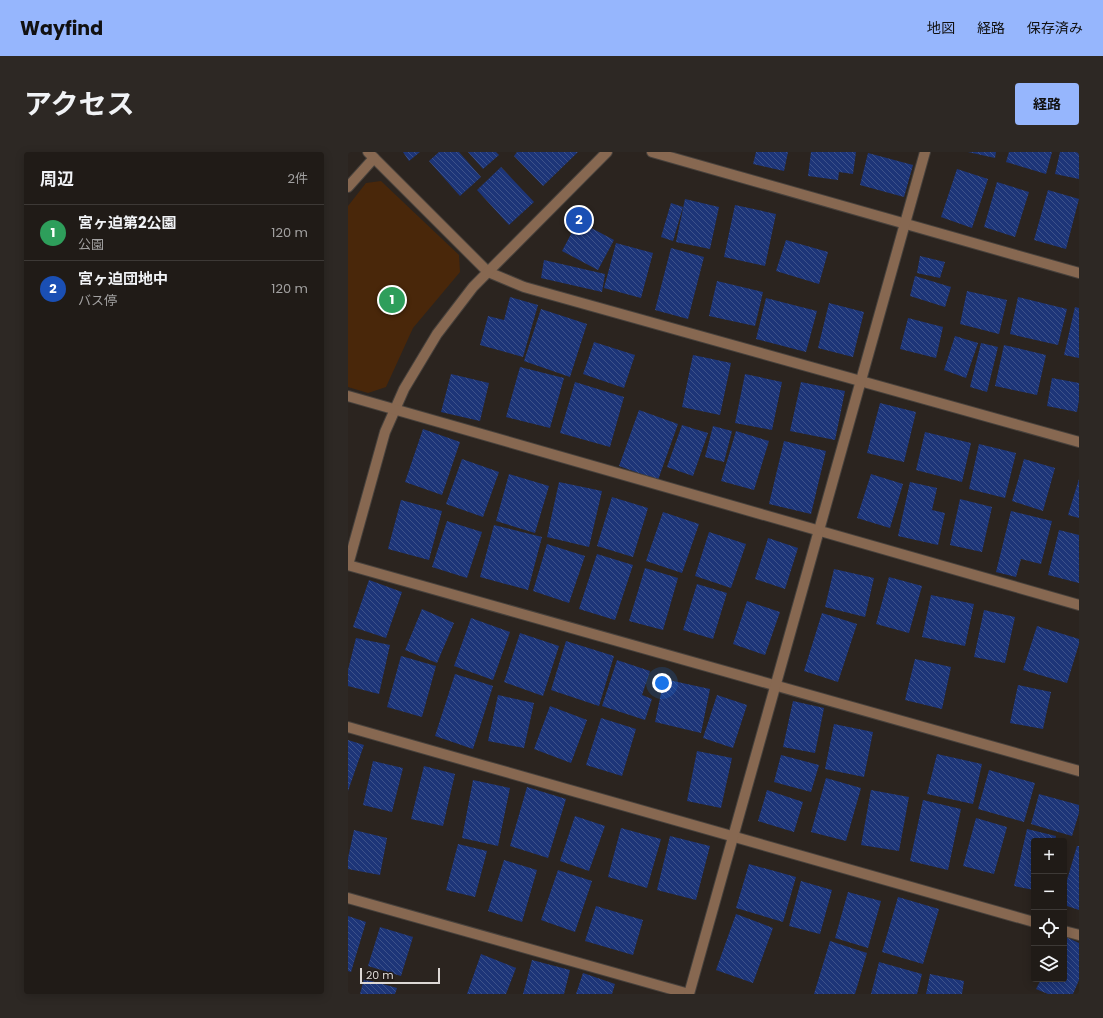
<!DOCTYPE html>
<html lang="ja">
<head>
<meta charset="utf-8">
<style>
  :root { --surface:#201b17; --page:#2d2824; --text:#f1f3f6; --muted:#a2a1a1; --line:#3d3936; --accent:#96b6fd }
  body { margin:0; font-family:Poppins,"Noto Sans JP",sans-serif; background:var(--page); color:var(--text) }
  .controls { position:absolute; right:12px; bottom:12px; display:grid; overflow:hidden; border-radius:4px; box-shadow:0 2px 10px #0003 }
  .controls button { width:36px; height:36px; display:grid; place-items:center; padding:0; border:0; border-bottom:1px solid var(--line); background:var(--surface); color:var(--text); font:20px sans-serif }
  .scale { position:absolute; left:12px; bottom:10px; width:80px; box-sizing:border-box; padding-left:4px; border:2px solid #ddd8d5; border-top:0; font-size:11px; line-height:14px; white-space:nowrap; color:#ddd8d5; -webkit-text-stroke:3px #211a16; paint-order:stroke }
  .you { position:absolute; left:314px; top:531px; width:14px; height:14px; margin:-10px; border:3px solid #fff; border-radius:50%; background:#1a73e8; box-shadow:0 0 0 6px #1a73e833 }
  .badge { display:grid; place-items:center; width:26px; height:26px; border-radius:50%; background:var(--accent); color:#fff; font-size:13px; font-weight:700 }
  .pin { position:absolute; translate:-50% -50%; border:2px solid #fff; box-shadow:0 1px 4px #0006 }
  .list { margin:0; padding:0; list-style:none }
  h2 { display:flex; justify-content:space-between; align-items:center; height:52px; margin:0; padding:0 16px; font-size:17px }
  h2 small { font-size:13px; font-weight:400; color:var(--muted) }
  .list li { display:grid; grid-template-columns:26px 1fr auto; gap:12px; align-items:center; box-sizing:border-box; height:56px; padding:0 16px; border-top:1px solid var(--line) }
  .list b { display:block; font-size:15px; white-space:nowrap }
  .list p { margin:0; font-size:13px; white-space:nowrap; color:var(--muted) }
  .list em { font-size:13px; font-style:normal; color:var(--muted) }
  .icon { flex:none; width:22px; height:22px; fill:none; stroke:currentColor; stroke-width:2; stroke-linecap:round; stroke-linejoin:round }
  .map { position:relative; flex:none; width:731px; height:842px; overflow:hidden; border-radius:4px }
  header { display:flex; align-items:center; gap:24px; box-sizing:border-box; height:56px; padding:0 20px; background:var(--accent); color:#111 }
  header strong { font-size:19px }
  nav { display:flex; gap:22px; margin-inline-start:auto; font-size:14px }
  .intro { display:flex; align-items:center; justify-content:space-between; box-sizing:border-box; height:96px; padding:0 24px }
  h1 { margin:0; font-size:28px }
  .button { padding:10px 18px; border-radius:4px; background:var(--accent); color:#111; font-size:14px; font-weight:700 }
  main { display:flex; gap:24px; padding:0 24px }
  aside { flex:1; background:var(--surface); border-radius:4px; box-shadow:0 2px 10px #0003 }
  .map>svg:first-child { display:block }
  .park { fill:#49270a }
  .building { fill:url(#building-back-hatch) }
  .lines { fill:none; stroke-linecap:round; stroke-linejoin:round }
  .minor-casing { stroke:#47413c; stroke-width:12 }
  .minor { stroke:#876851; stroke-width:10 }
</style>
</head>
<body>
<header>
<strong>Wayfind</strong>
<nav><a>地図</a><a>経路</a><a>保存済み</a></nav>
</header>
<div class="intro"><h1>アクセス</h1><a class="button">経路</a></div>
<main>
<aside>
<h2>周辺<small>2件</small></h2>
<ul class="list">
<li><span class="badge" style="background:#2e9e5b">1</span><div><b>宮ヶ迫第2公園</b><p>公園</p></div><em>120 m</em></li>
<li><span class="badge" style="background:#1a4fb4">2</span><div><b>宮ヶ迫団地中</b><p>バス停</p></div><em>120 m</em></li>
</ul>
</aside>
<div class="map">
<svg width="731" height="842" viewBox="0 0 731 842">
  <defs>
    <pattern id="building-back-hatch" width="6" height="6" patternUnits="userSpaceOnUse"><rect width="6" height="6" fill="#1d3578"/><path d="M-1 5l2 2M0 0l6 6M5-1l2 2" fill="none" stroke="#3d528a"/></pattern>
  </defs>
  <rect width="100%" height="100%" fill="#2b241f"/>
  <path class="park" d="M33,29l78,74 1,17 -47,56 -27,59 -18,6 -20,-6v-181l18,-23z"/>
  <g class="building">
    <path d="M55,0h17l-11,9z"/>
    <path d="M91,0h20l22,25 -21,19 -31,-35z"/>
    <path d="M120,0h28l3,3 -16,14z"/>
    <path d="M169,0h61l-35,34 -29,-30z"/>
    <path d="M408,0h32l-4,19 -31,-7z"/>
    <path d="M463,0h45l-3,22 -14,-2 -1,8 -30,-4z"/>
    <path d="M620,0h28l-1,6z"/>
    <path d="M661,0h43l-6,22 -40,-12z"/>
    <path d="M712,0h19v27l-24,-5z"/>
    <path d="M520,1l45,12 -9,32 -44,-12z"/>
    <path d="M153,15l33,35 -25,23 -32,-35z"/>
    <path d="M609,17l31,10 -16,49 -31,-11z"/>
    <path d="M649,30l32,10 -14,45 -31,-10z"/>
    <path d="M700,38l31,9 -13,50 -32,-9z"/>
    <path d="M337,47l34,8 -9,42 -34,-7z"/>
    <path d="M323,51l12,4 -10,34 -12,-4z"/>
    <path d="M387,53l41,9 -11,52 -41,-9z"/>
    <path d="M230,69l36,19 -16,30 -36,-19z"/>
    <path d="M438,88l42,12 -9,32 -43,-13z"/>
    <path d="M268,91l37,10 -12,45 -37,-10z"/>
    <path d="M323,96l33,9 -16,62 -33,-9z"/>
    <path d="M572,104l25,6 -5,16 -23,-5z"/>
    <path d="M196,108l61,14 -3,18 -61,-14z"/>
    <path d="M567,124l36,11 -6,20 -35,-11z"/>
    <path d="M369,129l46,11 -8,34 -46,-10z"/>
    <path d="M619,139l40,9 -8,34 -39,-10z"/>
    <path d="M162,145l28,8 -15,52 -43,-12 8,-29 16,4z"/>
    <path d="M670,145l49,12 -9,36 -48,-11z"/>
    <path d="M418,146l51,13 -11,41 -50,-13z"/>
    <path d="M481,151l35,9 -11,45 -35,-9z"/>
    <path d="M727,155l4,1v50l-15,-3z"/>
    <path d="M193,157l46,15 -17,53 -46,-16z"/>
    <path d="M560,166l35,9 -7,31 -36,-9z"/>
    <path d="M607,184l23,7 -12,35 -22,-8z"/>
    <path d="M246,190l41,13 -11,33 -41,-14z"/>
    <path d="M633,191l17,4 -11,45 -17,-5z"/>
    <path d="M656,193l42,10 -9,40 -42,-9z"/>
    <path d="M345,203l38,8 -11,52 -38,-8z"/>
    <path d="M172,215l44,11 -14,50 -44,-11z"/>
    <path d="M103,222l38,9 -9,38 -39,-9z"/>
    <path d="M397,222l37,8 -10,48 -37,-7z"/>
    <path d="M704,226l27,5v17l-2,12 -30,-6z"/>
    <path d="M227,230l49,15 -14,50 -50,-14z"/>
    <path d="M453,230l44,9 -10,49 -45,-9z"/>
    <path d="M532,251l36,9 -12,50 -37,-9z"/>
    <path d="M291,258l39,14 -20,56 -39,-14z"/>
    <path d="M334,273l26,8 -15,43 -26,-9z"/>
    <path d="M365,274l19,5 -8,31 -19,-5z"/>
    <path d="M75,277l37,13 -18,53 -37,-13z"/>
    <path d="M388,279l33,10 -15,49 -33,-9z"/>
    <path d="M577,280l46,11 -9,39 -46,-12z"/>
    <path d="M436,289l42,10 -15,63 -42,-10z"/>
    <path d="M631,292l37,9 -11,45 -36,-9z"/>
    <path d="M114,307l37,13 -16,45 -37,-13z"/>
    <path d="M676,307l31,9 -12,43 -31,-10z"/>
    <path d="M161,322l40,12 -14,47 -39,-12z"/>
    <path d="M523,322l32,10 -13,44 -33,-10z"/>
    <path d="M731,327v39l-11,-3z"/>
    <path d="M211,330l43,9 -13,56 -42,-10z"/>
    <path d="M562,330l27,6 -5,22 13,3 -7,32 -40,-9z"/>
    <path d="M264,345l36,11 -15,49 -36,-11z"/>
    <path d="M612,347l32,8 -10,45 -32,-7z"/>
    <path d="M53,348l41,11 -13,49 -41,-11z"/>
    <path d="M663,359l41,10 -11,43 -20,-5 -5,18 -20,-5z"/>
    <path d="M315,360l36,12 -17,49 -36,-12z"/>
    <path d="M99,369l35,11 -15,46 -35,-11z"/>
    <path d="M146,373l48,12 -14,53 -48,-13z"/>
    <path d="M711,378l20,5v48l-31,-8z"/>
    <path d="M361,380l37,12 -15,44 -36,-12z"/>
    <path d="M420,386l30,10 -13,41 -30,-10z"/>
    <path d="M199,392l38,12 -16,47 -36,-12z"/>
    <path d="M249,402l36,11 -18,55 -36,-11z"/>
    <path d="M297,416l33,10 -15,52 -34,-9z"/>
    <path d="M486,417l40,9 -9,39 -40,-10z"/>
    <path d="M541,425l33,9 -13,47 -33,-9z"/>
    <path d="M21,428l33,12 -16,46 -33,-11z"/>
    <path d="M349,432l30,9 -14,46 -30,-9z"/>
    <path d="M583,443l43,9 -9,42 -43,-9z"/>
    <path d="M399,449l33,11 -15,43 -32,-11z"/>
    <path d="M74,457l32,14 -17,40 -32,-13z"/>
    <path d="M636,458l31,7 -10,46 -31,-6z"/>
    <path d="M474,461l35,11 -19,58 -34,-11z"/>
    <path d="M123,466l39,14 -17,48 -39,-14z"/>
    <path d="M689,474l42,13v5l-12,39 -44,-13z"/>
    <path d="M172,481l39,13 -16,50 -39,-14z"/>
    <path d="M8,486l34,7 -11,49 -31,-8v-16z"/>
    <path d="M218,489l48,15 -15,50 -48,-16z"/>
    <path d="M53,504l35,10 -14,51 -35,-10z"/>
    <path d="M567,507l36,8 -9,42 -37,-9z"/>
    <path d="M269,508l33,11 -8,24 10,4 -7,21 -43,-14z"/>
    <path d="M107,522l38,12 -20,63 -38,-13z"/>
    <path d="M316,527l46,10 -9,44 -46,-11z"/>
    <path d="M670,533l33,7 -8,37 -33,-6z"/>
    <path d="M150,543l36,8 -10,45 -36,-7z"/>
    <path d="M369,543l30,10 -14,43 -30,-10z"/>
    <path d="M445,549l31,7 -9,45 -32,-6z"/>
    <path d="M202,554l37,14 -16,43 -37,-14z"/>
    <path d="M253,566l35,11 -14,47 -36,-11z"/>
    <path d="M486,572l39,8 -9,45 -39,-8z"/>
    <path d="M0,588l16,5 -16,46z"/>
    <path d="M349,599l35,7 -11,50 -34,-7z"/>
    <path d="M589,602l45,10 -9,40 -46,-10z"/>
    <path d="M433,603l38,10 -8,27 -37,-10z"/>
    <path d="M25,609l30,7 -11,44 -29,-7z"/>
    <path d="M76,614l31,8 -12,52 -32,-7z"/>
    <path d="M641,618l46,13 -11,39 -46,-13z"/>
    <path d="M478,626l35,10 -15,53 -35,-9z"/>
    <path d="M125,628l37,8 -12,58 -36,-8z"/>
    <path d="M179,635l39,12 -18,59 -38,-12z"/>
    <path d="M419,638l36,12 -9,30 -36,-11z"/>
    <path d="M523,638l38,7 -10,54 -38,-6z"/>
    <path d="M691,642l40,11v8l-7,23 -41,-12z"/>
    <path d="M575,648l38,9 -13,61 -38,-9z"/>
    <path d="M227,664l30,10 -16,45 -29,-10z"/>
    <path d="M628,666l31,9 -13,47 -31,-8z"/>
    <path d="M273,676l40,11 -14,49 -39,-11z"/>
    <path d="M679,677l29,7 -1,5h-21v49l-20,-4z"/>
    <path d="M6,678l33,8 -7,37 -32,-6v-11z"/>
    <path d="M322,684l40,10 -14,54 -39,-10z"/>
    <path d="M110,692l29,7 -12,46 -29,-7z"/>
    <path d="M729,694h2v64l-15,-5v-15z"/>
    <path d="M156,708l33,10 -15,52 -34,-11z"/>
    <path d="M401,712l47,13 -13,45 -47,-14z"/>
    <path d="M210,718l34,11 -17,51 -34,-12z"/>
    <path d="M453,729l31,9 -12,44 -31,-8z"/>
    <path d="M500,740l33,9 -13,47 -33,-10z"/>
    <path d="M550,745l41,12 -16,55 -41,-12z"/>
    <path d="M248,754l47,14 -10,35 -48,-14z"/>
    <path d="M388,762l37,14 -20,55 -37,-13z"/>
    <path d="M0,764l18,6 -15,50 -3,-1z"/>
    <path d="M32,775l33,10 -12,39 -33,-10z"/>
    <path d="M716,784l15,7v37l-6,14h-25l-12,-5 5,-10h23z"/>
    <path d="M482,789l37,12 -12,41h-41z"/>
    <path d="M133,802l35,14 -10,26h-39z"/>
    <path d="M184,808l38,10 -6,24h-41z"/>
    <path d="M531,810l43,12 -5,20h-46z"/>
    <path d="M235,821l32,11 -3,10h-36z"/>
    <path d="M582,822l34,7 -2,13h-36z"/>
    <path d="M16,827l33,9 -2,6h-35z"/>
  </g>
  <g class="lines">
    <defs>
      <g id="minor">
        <path d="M20,0l120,120 36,15 555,155"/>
        <path d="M259,0l-134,135 -36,47 -33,55 -19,43 -37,133 731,206"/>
        <path d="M304,0l427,121"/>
        <path d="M0,35l26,-29"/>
        <path d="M0,244l731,209"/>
        <path d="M0,575l686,195"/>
        <path d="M0,746l341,96"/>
        <path d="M716,779l15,4"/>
        <path d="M341,842l236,-842"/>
      </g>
    </defs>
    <use href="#minor" class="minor-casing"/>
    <use href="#minor" class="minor"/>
  </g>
</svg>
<div class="controls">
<button>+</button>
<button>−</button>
<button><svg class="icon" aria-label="locate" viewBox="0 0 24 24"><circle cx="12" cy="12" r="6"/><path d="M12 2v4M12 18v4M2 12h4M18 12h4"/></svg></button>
<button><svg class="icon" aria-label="layers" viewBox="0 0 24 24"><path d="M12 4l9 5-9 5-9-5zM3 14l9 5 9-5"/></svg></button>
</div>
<div class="scale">20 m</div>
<div class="you"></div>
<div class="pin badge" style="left:44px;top:148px;background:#2e9e5b">1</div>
<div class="pin badge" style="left:231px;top:68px;background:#1a4fb4">2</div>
</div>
</main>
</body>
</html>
